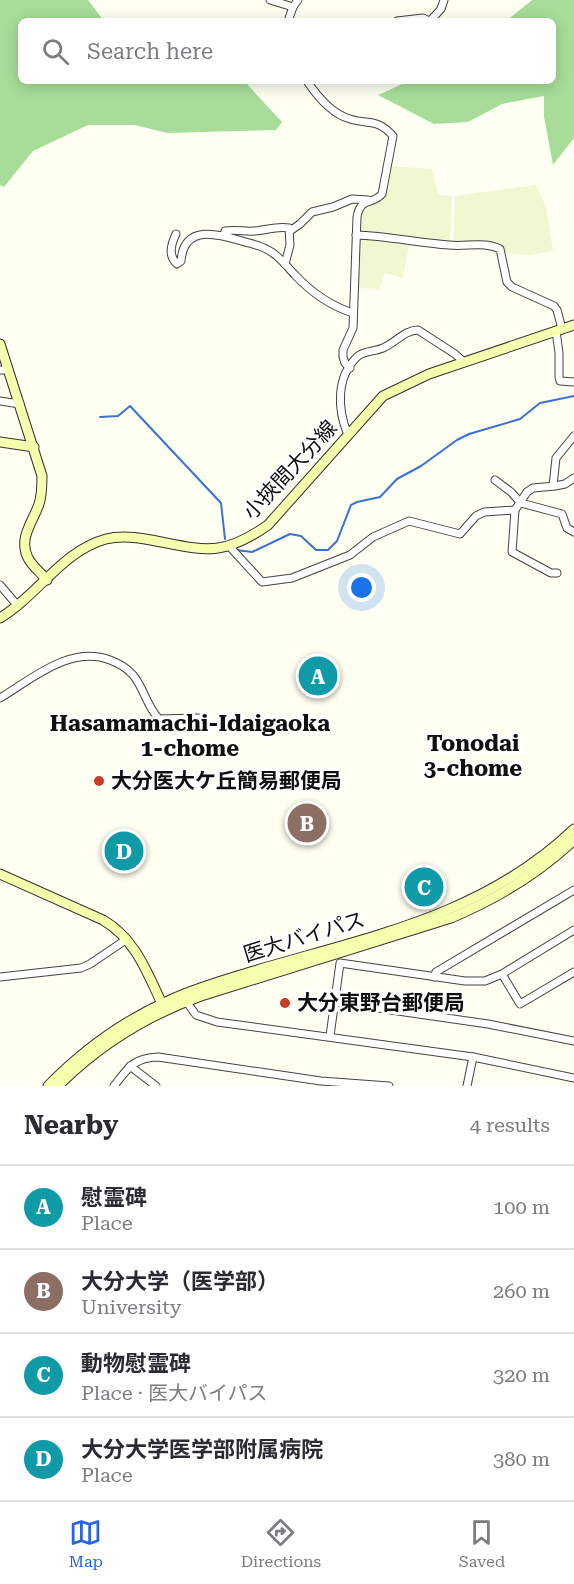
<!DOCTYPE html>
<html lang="en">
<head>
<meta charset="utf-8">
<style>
  :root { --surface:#fff; --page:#f2f2f3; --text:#2b2b33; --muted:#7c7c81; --line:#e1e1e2; --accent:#2563eb }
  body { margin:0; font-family:"Roboto Serif","Noto Sans JP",serif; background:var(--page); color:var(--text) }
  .you { position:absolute; left:362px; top:588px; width:21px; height:21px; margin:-15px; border:4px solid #fff; border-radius:50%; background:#1a73e8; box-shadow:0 0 0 9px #1a73e833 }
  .badge { display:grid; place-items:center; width:39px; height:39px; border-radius:50%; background:var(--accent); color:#fff; font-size:20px; font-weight:700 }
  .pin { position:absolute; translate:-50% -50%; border:3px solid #fff; box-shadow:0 2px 6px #0006 }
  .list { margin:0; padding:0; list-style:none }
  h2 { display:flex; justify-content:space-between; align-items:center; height:78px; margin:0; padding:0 24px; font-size:26px }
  h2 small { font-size:20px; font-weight:400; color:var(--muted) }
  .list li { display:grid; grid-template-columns:39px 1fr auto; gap:18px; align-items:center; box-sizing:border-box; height:84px; padding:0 24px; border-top:2px solid var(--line) }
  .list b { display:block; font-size:22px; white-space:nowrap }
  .list p { margin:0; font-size:20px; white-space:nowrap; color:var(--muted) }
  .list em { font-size:20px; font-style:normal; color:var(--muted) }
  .icon { flex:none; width:33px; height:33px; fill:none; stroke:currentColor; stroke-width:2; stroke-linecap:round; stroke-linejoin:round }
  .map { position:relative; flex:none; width:574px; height:1086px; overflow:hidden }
  .search { position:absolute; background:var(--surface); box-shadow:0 3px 15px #0003; left:18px; right:18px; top:18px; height:66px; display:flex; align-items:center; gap:15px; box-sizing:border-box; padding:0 21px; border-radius:9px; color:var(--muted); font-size:22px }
  .sheet { height:414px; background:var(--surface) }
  nav { display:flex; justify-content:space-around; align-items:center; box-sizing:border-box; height:84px; border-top:2px solid var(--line); background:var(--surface); font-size:16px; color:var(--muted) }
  nav a { display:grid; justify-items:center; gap:3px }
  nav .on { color:var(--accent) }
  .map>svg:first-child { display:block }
  .farmland { fill:#f1f7d1 }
  .forest { fill:#a7dd98 }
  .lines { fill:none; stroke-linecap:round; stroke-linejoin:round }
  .stream { stroke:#3872d3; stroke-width:2 }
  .street-casing { stroke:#434343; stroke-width:9 }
  .secondary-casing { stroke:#323232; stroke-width:11 }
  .street { stroke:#fff; stroke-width:7 }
  .secondary { stroke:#f5ffad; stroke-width:9 }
  .poi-dot { fill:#c73e20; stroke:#fff; stroke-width:2 }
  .labels { text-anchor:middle; stroke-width:6; stroke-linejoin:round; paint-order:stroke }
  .street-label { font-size:21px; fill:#101010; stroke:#fff }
  .poi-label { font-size:21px; font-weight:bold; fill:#101010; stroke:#fff; text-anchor:start }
  .neighbourhood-label { font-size:22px; font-weight:bold; fill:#101010; stroke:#fff }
</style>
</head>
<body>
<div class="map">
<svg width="574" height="1086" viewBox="0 0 574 1086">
  <rect width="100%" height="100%" fill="#fffff2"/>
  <g class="farmland">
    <path d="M389,166l43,3 6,26 14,1 -2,48 -93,-10 2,-25 19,-10z"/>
    <path d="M536,185l10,22 7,44 -24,4 -24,-2 -4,-5 -48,-4 2,-48z"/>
    <path d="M357,236l53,4 -7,38 -18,-5 -6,16 -24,-1z"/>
  </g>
  <g class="forest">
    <path d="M0,0h88l16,21h-83v60h220l5,2 36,39 -6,8 -109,3 -32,-8h-47l-55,26 -29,36 -4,-2z"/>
    <path d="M532,0h42v138l-21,27 -9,-48v-21l-42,8 -34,18 -34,2 -56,-29 31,-14h144v-60h-47z"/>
  </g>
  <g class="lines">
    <g class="stream">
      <path d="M100,417l18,-1 12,-10 91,97 4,36"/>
      <path d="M236,550l16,2 38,-18 11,2 15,14h12l9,-9 14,-36 6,-3 23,-5 17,-18 24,-13 36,-26 12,-6 51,-15 20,-16 34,-7"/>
    </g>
    <defs>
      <g id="street">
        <path d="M270,0l23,7"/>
        <path d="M288,21l5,-14 5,-7"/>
        <path d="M397,21l26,-3 6,3"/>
        <path d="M430,21l11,-12 3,-9"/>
        <path d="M307,81c10,15 25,33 43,38 19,6 27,-1 43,17l-11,58c-11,12 -21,2 -25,23l-4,111 -10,22v7l2,6 5,5"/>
        <path d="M290,231l10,-7 12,-12 21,-5 19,-8 16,1"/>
        <path d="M176,234c-5,10 -8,22 1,30l4,-3c3,-37 36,-27 61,-20 9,3 18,4 26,9 12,6 18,16 27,25 16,17 36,31 58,38"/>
        <path d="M224,235l1,-4c10,-2 20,1 30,0 12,-1 21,-5 34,-3l1,17 -5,19"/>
        <path d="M356,235c32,1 62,8 93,10 17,2 36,-4 51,4l7,33 5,5 42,19 3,4 5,19"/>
        <path d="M556,331l3,22v24l1,4 14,1"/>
        <path d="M0,370h9"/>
        <path d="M0,401l20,3"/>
        <path d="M348,435c-11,-26 -12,-59 10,-79 8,-6 18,-4 27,-9 11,-5 20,-17 33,-17l37,24 9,8"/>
        <path d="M495,480l16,12 10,11 41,11 5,14 7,4"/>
        <path d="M553,486l3,-28 18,-22"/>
        <path d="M515,510l-3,42 39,21h6"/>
        <path d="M229,546l33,36 30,-4 58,-23 23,-18 36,-16 51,13 16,-18 8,-4 31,-2 12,-18 6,-4 22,-2 10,-2 9,-6"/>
        <path d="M0,585l18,21"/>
        <path d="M0,698c32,-19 70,-53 110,-38 8,3 17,8 23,15 11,13 14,32 26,44l39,-1"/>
        <path d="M502,974l18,30 54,-32"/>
        <path d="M0,977l81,-9 9,-4 37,-25"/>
        <path d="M434,977l2,-5 138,-82"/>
        <path d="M186,1001l10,14 21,7 256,35 101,21"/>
        <path d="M335,1002l153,22 86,17"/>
        <path d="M330,1036l10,-73 125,18h20l17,-7 72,-44"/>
        <path d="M130,1066l26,20"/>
        <path d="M114,1086c14,-18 19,-28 44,-29l163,24 68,5"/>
        <path d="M467,1086l6,-29"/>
      </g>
      <g id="secondary">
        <path d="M0,344l42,132c0,9 0,19 -3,28 -6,18 -21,34 -11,54 4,8 13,15 19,22"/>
        <path d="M0,442l34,5"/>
        <path d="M0,618c37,-22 62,-67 106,-79 15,-4 30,-2 45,1 53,10 70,18 117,-15l115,-129 46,-22 145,-49"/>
        <path d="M0,874l103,46c33,19 45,55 61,88"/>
        <path d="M48,1086c35,-36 77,-66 122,-86 28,-13 58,-21 87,-30 115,-34 227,-55 317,-141"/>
        <path d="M58,1086c40,-40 90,-71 143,-90l250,-78c45,-19 87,-44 123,-78"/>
      </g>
    </defs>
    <use href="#street" class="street-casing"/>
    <use href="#secondary" class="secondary-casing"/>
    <use href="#street" class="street"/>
    <use href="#secondary" class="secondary"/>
  </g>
  <g class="poi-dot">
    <circle cx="99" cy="781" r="6"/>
    <circle cx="285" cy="1003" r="6"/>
  </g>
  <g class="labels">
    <g class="street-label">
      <text transform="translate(290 470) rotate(-47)" y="7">小挾間大分線</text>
      <text transform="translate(304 937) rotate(-17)" y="7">医大バイパス</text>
    </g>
    <g class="poi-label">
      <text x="111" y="788">大分医大ケ丘簡易郵便局</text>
      <text x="297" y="1010">大分東野台郵便局</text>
    </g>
    <g class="neighbourhood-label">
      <text x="190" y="731">Hasamamachi-Idaigaoka<tspan x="190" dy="25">1-chome</tspan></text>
      <text x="473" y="751">Tonodai<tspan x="473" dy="25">3-chome</tspan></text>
    </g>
  </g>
</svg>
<div class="you"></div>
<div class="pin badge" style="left:318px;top:676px;background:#0f9aa8">A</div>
<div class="pin badge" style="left:307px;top:823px;background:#8d6e63">B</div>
<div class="pin badge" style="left:424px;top:887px;background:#0f9aa8">C</div>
<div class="pin badge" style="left:124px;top:851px;background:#0f9aa8">D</div>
<div class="search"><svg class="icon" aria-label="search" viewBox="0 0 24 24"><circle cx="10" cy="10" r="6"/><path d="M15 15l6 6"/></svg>Search here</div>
</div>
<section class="sheet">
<h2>Nearby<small>4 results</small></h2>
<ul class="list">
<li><span class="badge" style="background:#0f9aa8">A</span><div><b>慰霊碑</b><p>Place</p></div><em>100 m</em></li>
<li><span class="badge" style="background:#8d6e63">B</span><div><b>大分大学（医学部）</b><p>University</p></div><em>260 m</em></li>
<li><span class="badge" style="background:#0f9aa8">C</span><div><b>動物慰霊碑</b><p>Place · 医大バイパス</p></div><em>320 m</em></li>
<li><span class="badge" style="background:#0f9aa8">D</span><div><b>大分大学医学部附属病院</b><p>Place</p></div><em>380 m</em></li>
</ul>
</section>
<nav>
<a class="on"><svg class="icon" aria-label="map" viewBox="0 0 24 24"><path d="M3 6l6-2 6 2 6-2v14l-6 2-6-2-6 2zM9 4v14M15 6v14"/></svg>Map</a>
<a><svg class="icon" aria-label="directions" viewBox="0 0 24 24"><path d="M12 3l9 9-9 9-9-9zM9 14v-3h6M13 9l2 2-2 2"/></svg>Directions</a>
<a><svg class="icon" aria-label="saved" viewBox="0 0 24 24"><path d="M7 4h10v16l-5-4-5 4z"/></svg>Saved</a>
</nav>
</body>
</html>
